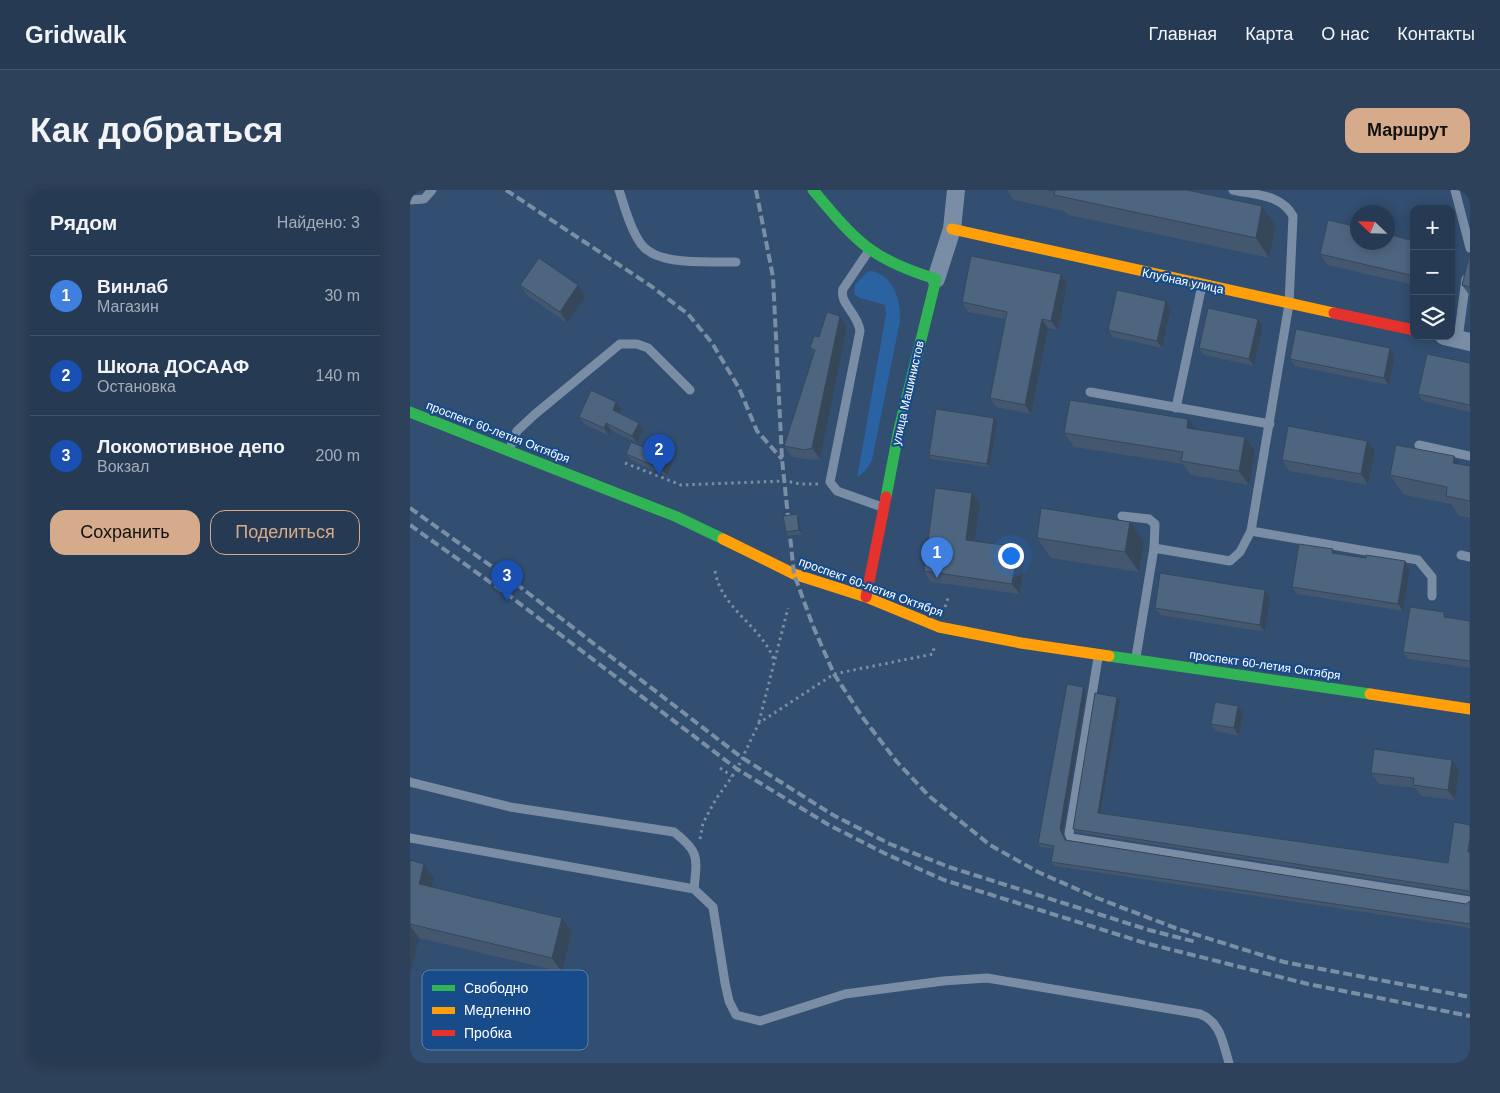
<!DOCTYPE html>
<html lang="ru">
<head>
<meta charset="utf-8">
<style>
  :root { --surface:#263a54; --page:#2e415a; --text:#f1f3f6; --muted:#a4adb8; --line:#42546b; --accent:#d6ab8b }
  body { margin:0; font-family:Helvetica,sans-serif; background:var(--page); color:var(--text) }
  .controls { position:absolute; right:15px; top:15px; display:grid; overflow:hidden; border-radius:10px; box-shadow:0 2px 12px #0003 }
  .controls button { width:45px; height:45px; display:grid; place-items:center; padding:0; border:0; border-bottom:1px solid var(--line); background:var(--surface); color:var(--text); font:25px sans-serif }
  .compass { position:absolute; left:940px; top:15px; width:45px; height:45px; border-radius:50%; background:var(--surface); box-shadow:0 2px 12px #0003; rotate:293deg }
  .you { position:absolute; left:600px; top:365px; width:18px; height:18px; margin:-12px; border:4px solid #fff; border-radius:50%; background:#1a73e8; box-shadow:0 0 0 8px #1a73e833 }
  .badge { display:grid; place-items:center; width:32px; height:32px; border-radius:50%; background:var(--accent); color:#fff; font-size:16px; font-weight:700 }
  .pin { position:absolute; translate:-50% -41px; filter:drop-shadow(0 1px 2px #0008) }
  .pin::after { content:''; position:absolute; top:26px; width:18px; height:15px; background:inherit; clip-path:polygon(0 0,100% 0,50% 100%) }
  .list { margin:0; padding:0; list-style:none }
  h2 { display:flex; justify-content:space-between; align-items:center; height:65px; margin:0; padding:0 20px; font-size:21px }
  h2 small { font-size:16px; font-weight:400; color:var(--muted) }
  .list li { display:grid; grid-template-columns:32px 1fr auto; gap:15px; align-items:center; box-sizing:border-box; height:80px; padding:0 20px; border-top:1px solid var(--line) }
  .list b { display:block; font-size:19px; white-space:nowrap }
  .list p { margin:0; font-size:16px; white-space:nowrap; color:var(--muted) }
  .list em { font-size:16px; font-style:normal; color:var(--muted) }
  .actions { display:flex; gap:10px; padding:15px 20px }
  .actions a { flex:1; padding:11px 0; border:1px solid var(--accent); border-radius:15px; text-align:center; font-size:18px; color:var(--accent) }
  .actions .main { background:var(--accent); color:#111 }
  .icon { flex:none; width:28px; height:28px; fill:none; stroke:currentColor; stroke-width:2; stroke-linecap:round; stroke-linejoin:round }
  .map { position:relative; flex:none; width:1060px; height:873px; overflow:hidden; border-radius:15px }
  header { display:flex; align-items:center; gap:30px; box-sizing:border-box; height:70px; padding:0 25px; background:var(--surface); border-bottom:1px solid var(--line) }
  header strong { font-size:24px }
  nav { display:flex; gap:28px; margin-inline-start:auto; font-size:18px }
  .intro { display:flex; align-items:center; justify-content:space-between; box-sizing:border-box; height:120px; padding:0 30px }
  h1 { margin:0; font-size:35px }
  .button { padding:12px 22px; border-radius:15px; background:var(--accent); color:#111; font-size:18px; font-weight:700 }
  main { display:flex; gap:30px; padding:0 30px }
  aside { flex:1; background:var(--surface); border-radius:15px; box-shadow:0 2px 12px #0003 }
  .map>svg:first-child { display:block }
  .green { fill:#2b62a1 }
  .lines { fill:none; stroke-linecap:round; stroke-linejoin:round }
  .path { stroke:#798ea5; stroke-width:3; stroke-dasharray:2.5 4; stroke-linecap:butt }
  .lane { stroke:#798ea5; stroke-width:9 }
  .street { stroke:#798ea5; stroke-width:18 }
  .fast { stroke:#30b455; stroke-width:11 }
  .slow { stroke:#ff9f0a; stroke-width:11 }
  .jam { stroke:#e5322d; stroke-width:11 }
  .rail { stroke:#7a8ea4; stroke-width:4; stroke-dasharray:9 4; stroke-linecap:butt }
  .wall { fill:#43576e }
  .shaded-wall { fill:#37475a }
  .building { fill:#4e6580; stroke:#37475a }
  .labels { text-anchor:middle; stroke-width:4.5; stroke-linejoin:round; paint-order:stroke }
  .street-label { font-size:12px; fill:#fff; stroke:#184b8a }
  .key { fill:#184b8a; stroke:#5d81ad; stroke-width:1 }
  .key-label { font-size:14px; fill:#fff }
</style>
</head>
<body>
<header>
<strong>Gridwalk</strong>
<nav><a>Главная</a><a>Карта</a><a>О нас</a><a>Контакты</a></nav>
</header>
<div class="intro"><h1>Как добраться</h1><a class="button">Маршрут</a></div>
<main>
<aside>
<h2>Рядом<small>Найдено: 3</small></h2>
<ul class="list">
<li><span class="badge" style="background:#3f7fe0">1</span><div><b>Винлаб</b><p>Магазин</p></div><em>30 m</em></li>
<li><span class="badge" style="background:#1a4fb4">2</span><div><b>Школа ДОСААФ</b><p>Остановка</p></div><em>140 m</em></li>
<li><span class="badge" style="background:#1a4fb4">3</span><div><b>Локомотивное депо</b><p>Вокзал</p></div><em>200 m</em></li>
</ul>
<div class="actions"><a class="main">Сохранить</a><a>Поделиться</a></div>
</aside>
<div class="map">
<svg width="1060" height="873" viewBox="0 0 1060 873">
  <rect width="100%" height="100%" fill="#324e70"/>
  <path class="green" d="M462,81c22,5 29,30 28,50l-28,139 -5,9 -10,9 29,-164 -1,-9 -25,-7 -6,-4 1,-9 12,-13z"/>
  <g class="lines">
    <g class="path">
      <path d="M215,273l56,22 105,-4 14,3h19"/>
      <path d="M305,381c7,39 46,54 59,89"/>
      <path d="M535,417l4,-12"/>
      <path d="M349,532l29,-114"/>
      <path d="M310,578l12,8"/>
      <path d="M290,649l3,-16 13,-24 20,-28 23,-48 75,-49 99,-20 1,-7"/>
    </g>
    <g class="lane">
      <path d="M209,0c6,18 11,38 22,54 17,23 69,17 95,18"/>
      <path d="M823,0c22,5 48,4 60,26l-4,88 -38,227 167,29 14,17v19"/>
      <path d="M1045,0l15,58"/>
      <path d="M0,10l14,-1 8,-9"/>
      <path d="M458,62l-25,37c-4,15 15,24 17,42l-30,151 7,9 45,16"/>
      <path d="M1048,149l8,-60"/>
      <path d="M680,202l180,32"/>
      <path d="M766,218l26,-123"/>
      <path d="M1009,255l51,11"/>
      <path d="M100,258l7,-17 17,-16 86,-71h17l11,4 42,42"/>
      <path d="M712,326l27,3 6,5 -1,24"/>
      <path d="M1051,365l9,2"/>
      <path d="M726,467l18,-109 76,13 10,-9 11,-21"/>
      <path d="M688,468l-29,176 2,4 399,63"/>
      <path d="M0,592l100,25 164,25c26,20 23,26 20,57"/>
      <path d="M0,648l284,51 19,18 12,76 4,18 7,14 24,6 85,-27 98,-13 44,-3 213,36c21,8 23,30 29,49"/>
    </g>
    <g class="street">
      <path d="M526,89l16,-50 4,-39"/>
      <path d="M1034,146l26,6"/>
    </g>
    <g class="fast">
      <path d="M403,0c43,51 57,69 123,89l-37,150 -13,68"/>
      <path d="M0,222l267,105 46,22"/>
      <path d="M699,466l261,38"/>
    </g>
    <g class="slow">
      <path d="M542,39l382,84"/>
      <path d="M313,349l71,35 72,23 73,30 82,16 88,13"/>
      <path d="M960,504l100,15"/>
    </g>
    <g class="jam">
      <path d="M924,123l80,17"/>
      <path d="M456,407l20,-100"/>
    </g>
    <g class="rail">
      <path d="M96,0l145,96 37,28 24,29 27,45 18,43 25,28"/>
      <path d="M346,0l17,87 9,182 12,115 19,52 21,48 29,44 34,44 32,34 61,49 48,27 59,26 81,31 106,33 186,35"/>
      <path d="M0,318l109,78 222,171 92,58 57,29 59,23 200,63 47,12"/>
      <path d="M0,335l101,72 226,172 92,56 57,29 58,26 201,63 163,41 162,32"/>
    </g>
  </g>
  <g class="wall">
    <path d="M597,0h180l75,16 14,20 -7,32 -201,-43 -4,-4 -50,-11z"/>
    <path d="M1004,51v44l-87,-20 -7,-11z"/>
    <path d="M1060,63v43l-8,-11z"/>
    <path d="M651,84l6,10 -9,46 -10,-2 -17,86 -35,-7 -6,-9 15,-79 -37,-7 -6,-10z"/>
    <path d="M110,95h58l8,11 -19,27 -39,-27z"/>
    <path d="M756,111l5,7 -9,40 -49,-11 -5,-7z"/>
    <path d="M848,129l5,7 -9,40 -50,-11 -5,-7z"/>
    <path d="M437,137l-27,132 -8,1 -20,-3 -8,-11 30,-93 -4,-5 9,-11z"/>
    <path d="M980,158l5,8 -6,29 -94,-19 -5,-7z"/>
    <path d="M1060,173v49l-47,-11 -5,-7z"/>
    <path d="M206,212l6,7 -2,4 19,10 5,7 -7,13 -26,-13 -2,6 -25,-12 -5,-7z"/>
    <path d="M584,228l3,4 -7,45 -59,-8 -2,-4z"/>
    <path d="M785,239l60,22 -6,34 -58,-10 -8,-11 -109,-17 -10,-14z"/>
    <path d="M965,261l-7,34 -79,-14 -7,-11z"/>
    <path d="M216,264l41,3 5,7 -5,12 -35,-15z"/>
    <path d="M1044,266l5,8 11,2v52l-11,-2 -8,-12 -47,-9 -14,-20z"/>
    <path d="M562,303l8,11 -6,37 44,6 7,11 -5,36 -89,-12 -7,-11z"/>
    <path d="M387,324l2,4 3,16 -13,2 -3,-4z"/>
    <path d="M627,348l107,4 -5,30 -88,-14z"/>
    <path d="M926,363l30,5 39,3 5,8 -7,42 -106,-17 -5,-7z"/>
    <path d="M855,400l5,7 -5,35 -105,-17 -5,-7z"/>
    <path d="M1038,427l22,4v47l-62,-9 -5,-7z"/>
    <path d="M675,501l1,4 -23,138 3,7 400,64 4,-3v27l-416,-62 -3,-4 3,-13 -14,-2 -2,-4z"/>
    <path d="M710,511l-19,113 347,49 22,-38v70l-394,-63 -3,-3z"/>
    <path d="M828,516l5,7 -4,23 -23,-5 -5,-7z"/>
    <path d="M1049,580l-4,30 -34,-4 -5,-8 -37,-4 -8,-11z"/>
    <path d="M0,670l14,4 10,14 -2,9 140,45 -10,40 -143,-34 -9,39z"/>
  </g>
  <g class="shaded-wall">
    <path d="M852,16l14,20 -7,32 -13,-20z"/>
    <path d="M651,84l6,10 -9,46 -7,-9z"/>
    <path d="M168,95l8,11 -19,27 -7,-11z"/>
    <path d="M756,111l5,7 -9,40 -5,-7z"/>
    <path d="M430,126l7,11 -27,132 -8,-11z"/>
    <path d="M632,129l6,9 -17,86 -6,-9z"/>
    <path d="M848,129l5,7 -9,40 -5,-7z"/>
    <path d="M980,158l5,8 -6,29 -5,-7z"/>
    <path d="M206,212l6,7 -4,8 -5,-7z"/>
    <path d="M584,228l3,4 -7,45 -3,-3z"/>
    <path d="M778,229l10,14 -11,-5z"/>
    <path d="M196,233l5,7 -2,6 -5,-8z"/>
    <path d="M229,233l5,7 -7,13 -5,-7z"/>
    <path d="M835,247l10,14 -6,34 -10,-14z"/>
    <path d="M957,251l8,10 -7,34 -7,-11z"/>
    <path d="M1044,266l14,20 -15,-13z"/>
    <path d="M257,267l5,7 -5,12 -5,-7z"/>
    <path d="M562,303l8,11 -7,46 -7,-10z"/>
    <path d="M387,324l2,4 3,16 -3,-4z"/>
    <path d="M720,332l14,20 -5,30 -14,-20z"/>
    <path d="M608,357l7,11 -5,36 -8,-10z"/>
    <path d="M995,371l5,8 -7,42 -5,-7z"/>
    <path d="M855,400l5,7 -5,35 -5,-7z"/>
    <path d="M673,497l2,4 1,4 -23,138 5,10 -8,-14z"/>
    <path d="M707,507l3,4 -20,116 -2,-4z"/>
    <path d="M828,516l5,7 -4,23 -5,-8z"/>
    <path d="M1042,570l7,10 -4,30 -7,-10z"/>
    <path d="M1060,647v19l-2,-4z"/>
    <path d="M14,674l10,14 -5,20 -10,-14z"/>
    <path d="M152,728l10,14 -10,40 -10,-14z"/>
    <path d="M0,735l9,13 -9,39z"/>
  </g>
  <g class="building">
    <path d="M638,0h139l75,16 -6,32 -202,-43 1,-4z"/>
    <path d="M918,30l30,7v15h30v-8l26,7v35l-94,-22z"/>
    <path d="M1060,63v34l-8,-2z"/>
    <path d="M561,66l90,18 -10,47 -9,-2 -17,86 -35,-7 17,-86 -45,-10z"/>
    <path d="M129,68l39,27 -18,27 -40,-27z"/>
    <path d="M707,100l49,11 -9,40 -49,-11z"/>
    <path d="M798,118l50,11 -9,40 -50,-11z"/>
    <path d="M417,122l13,4 -28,132 -7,2 -21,-4 31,-96 -5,-2 4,-12 5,1z"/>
    <path d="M886,139l94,19 -6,30 -94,-19z"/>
    <path d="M1017,164l43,9v42l-52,-11z"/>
    <path d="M181,200l25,12 -3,8 26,13 -7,13 -26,-13 -2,5 -25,-11z"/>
    <path d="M660,210l118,19 -1,9 58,9 -6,34 -58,-10 2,-9 -119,-19z"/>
    <path d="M526,219l58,9 -7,46 -58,-9z"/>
    <path d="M878,236l79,15 -6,33 -79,-14z"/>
    <path d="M221,252l36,15 -5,12 -36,-15z"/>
    <path d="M986,255l58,11 -1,7 17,3v35l-24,-5 1,-9 -57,-12z"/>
    <path d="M525,298l37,5 -6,47 52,7 -6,37 -88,-13z"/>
    <path d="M631,318l89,14 -5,30 -88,-14z"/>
    <path d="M387,324l2,16 -13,2 -3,-16z"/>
    <path d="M889,354l34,5 -1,4 34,5v-3l39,6 -7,43 -106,-17z"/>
    <path d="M750,383l105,17 -5,35 -105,-17z"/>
    <path d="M1000,417l34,5v5l26,4v40l-67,-9z"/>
    <path d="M657,494l16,3v4l-23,138 5,11 401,64 4,-3v23l-419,-62 3,-16 -16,-3z"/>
    <path d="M685,503l22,4 -19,116 350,50 6,-41 16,3v12l-2,15h2v40l-2,-1 -395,-62z"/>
    <path d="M805,512l23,4 -4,22 -23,-4z"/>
    <path d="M964,559l78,11 -4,30 -35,-5 1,-7 -43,-5z"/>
    <path d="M0,670l14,4 -5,20 143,34 -10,40 -142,-34z"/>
  </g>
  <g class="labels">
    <g class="street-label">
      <text transform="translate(773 91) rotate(12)" y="4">Клубная улица</text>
      <text transform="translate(498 203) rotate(-77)" y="4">улица Машинистов</text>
      <text transform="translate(88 242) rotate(21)" y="4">проспект 60-летия Октября</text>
      <text transform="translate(461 397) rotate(20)" y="4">проспект 60-летия Октября</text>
      <text transform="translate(855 475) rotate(8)" y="4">проспект 60-летия Октября</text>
    </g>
  </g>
  <rect x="12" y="780" width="166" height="80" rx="8" class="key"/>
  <rect x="22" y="795" width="23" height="6" fill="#30b455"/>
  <rect x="22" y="817" width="23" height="7" fill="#ff9f0a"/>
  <rect x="22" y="840" width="23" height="6" fill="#e5322d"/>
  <g class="key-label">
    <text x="54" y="803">Свободно</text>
    <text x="54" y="825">Медленно</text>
    <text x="54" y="848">Пробка</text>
  </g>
</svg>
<div class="controls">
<button>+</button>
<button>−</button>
<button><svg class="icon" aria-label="layers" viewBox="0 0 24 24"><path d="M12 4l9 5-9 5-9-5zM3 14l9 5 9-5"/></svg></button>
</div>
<svg class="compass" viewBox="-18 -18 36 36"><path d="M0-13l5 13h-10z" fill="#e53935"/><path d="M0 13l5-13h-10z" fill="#a4adb8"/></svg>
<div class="you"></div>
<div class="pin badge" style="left:527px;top:388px;background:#3f7fe0">1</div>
<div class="pin badge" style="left:249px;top:285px;background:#1a4fb4">2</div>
<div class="pin badge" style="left:97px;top:411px;background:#1a4fb4">3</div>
</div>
</main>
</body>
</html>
